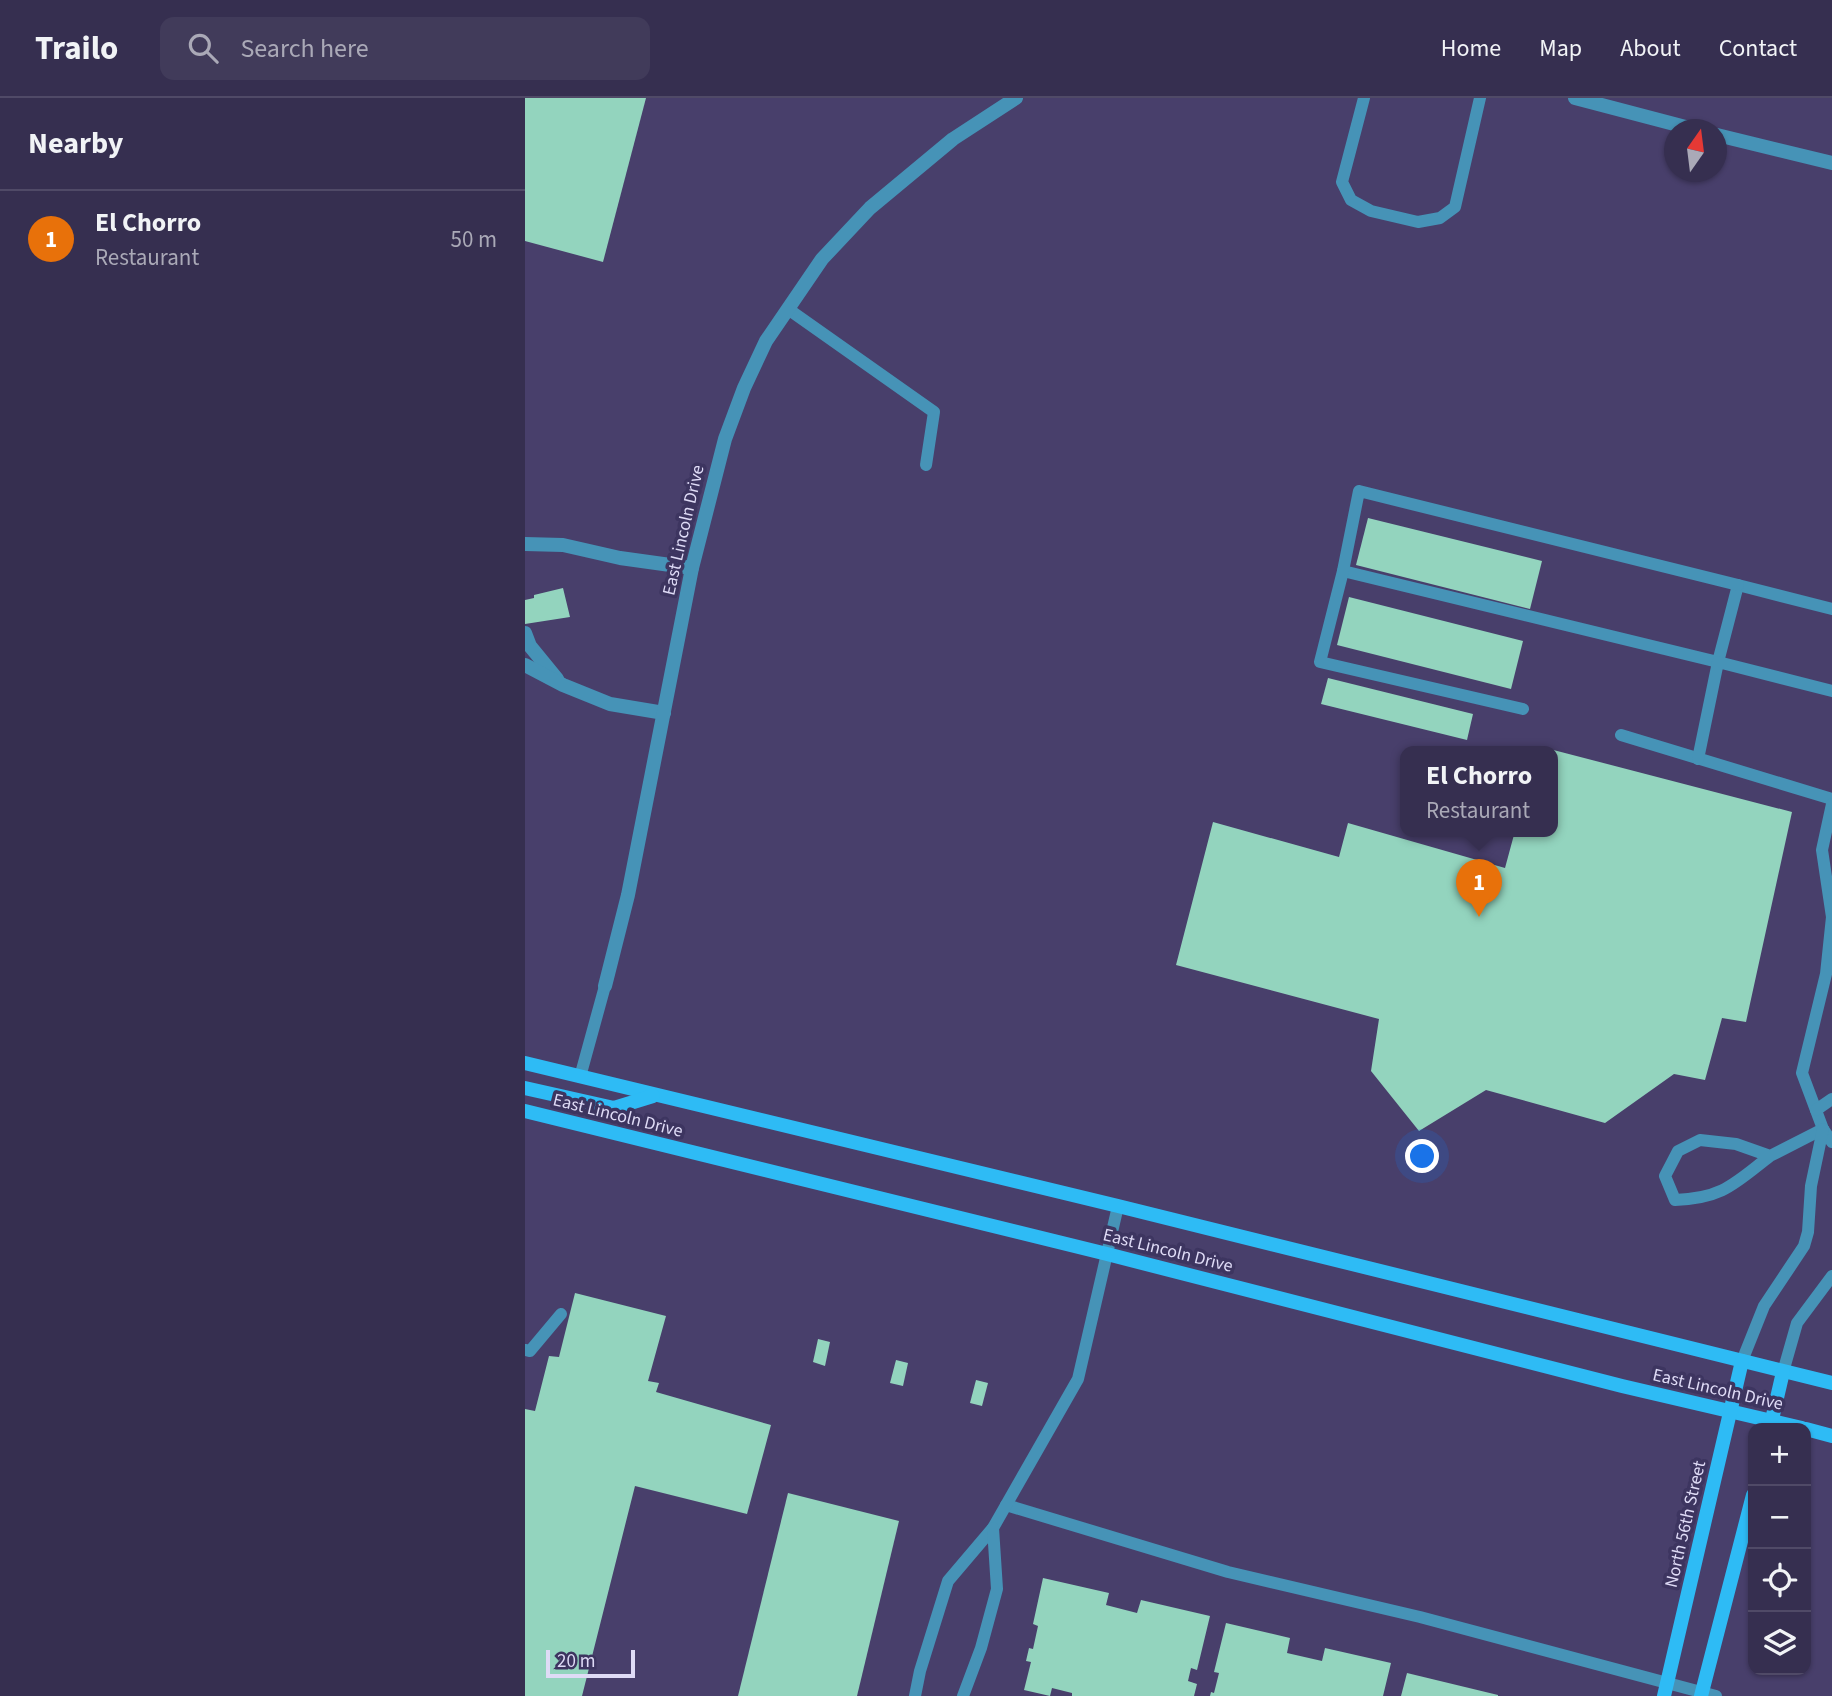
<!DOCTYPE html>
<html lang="en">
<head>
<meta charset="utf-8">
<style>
  :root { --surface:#362f50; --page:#413b5a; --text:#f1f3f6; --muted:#aaa9b7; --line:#504a67; --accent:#bbc045 }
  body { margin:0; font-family:"Source Sans 3",sans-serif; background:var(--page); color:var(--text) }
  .controls { position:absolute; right:21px; bottom:21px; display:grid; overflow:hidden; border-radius:14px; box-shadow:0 2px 5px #0004 }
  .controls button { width:63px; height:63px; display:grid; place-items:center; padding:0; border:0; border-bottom:2px solid var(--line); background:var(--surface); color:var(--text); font:35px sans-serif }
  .compass { position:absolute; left:1139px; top:21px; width:63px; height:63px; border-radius:50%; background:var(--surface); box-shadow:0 2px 5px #0004; rotate:14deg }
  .scale { position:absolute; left:21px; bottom:18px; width:89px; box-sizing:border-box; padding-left:7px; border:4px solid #dfdbf6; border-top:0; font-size:19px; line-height:24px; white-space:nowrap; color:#dfdbf6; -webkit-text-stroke:5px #3d3560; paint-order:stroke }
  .you { position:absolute; left:898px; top:1059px; width:24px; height:24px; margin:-18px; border:5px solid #fff; border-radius:50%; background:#1a73e8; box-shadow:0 0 0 10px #1a73e833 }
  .badge { display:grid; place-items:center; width:46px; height:46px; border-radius:50%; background:var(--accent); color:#fff; font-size:23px; font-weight:700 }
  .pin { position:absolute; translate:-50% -58px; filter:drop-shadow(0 2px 4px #0008) }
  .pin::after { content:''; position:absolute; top:37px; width:24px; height:21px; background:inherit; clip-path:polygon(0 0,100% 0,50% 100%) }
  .popup { position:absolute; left:875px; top:648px; width:158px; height:91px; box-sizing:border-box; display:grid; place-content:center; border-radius:14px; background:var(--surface); filter:drop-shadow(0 2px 5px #0005); font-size:23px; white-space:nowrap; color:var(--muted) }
  .popup b { font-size:26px; color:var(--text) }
  .popup::after { content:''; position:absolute; left:50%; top:100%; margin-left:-14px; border:14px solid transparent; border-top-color:var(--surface) }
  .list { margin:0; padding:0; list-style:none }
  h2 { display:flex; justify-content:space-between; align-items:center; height:91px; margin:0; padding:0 28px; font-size:30px }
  h2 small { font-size:23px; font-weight:400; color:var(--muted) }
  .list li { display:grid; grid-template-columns:46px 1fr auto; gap:21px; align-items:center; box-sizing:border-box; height:98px; padding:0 28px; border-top:2px solid var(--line) }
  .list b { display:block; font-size:26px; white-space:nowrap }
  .list p { margin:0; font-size:23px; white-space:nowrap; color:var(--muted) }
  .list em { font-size:23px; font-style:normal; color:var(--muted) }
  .icon { flex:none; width:38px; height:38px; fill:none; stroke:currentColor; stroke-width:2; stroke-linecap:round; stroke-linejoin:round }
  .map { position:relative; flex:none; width:1307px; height:1598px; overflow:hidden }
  header { display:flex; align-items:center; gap:42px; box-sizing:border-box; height:98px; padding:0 35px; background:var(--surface); border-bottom:2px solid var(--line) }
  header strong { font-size:33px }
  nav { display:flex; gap:38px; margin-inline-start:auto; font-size:24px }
  .search { width:490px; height:63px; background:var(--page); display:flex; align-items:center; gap:18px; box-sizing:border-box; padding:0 24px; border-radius:14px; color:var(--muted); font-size:26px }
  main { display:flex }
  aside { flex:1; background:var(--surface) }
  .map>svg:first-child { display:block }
  .building { fill:#93d4be }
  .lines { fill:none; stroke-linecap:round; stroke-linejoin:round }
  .lane { stroke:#4693b7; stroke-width:12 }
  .street { stroke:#4693b7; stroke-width:14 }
  .secondary { stroke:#2ebbf5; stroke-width:14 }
  .labels { text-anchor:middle; stroke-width:7; stroke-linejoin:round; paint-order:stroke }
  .street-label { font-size:18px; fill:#dfdbf6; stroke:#3d3560 }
</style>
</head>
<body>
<header>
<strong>Trailo</strong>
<div class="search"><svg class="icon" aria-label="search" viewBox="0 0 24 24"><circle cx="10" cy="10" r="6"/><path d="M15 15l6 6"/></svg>Search here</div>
<nav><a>Home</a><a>Map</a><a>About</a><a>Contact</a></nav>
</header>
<main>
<aside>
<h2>Nearby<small></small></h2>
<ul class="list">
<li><span class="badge" style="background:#e8710a">1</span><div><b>El Chorro</b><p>Restaurant</p></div><em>50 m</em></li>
</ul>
</aside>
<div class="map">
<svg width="1307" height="1598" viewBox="0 0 1307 1598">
  <rect width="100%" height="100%" fill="#483f6b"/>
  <g class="building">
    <path d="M0,0h121l-43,164 -78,-21z"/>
    <path d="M843,420l174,43 -12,48 -174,-44z"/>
    <path d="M38,490l7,29 -45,7v-24l9,-2v-3z"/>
    <path d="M824,499l174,44 -12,48 -174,-44z"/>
    <path d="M803,580l145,36 -6,26 -146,-36z"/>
    <path d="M1013,648l254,66 -46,210 -24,-4 -17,62 -31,-6 -69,49 -119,-33 -67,41 -48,-60 8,-52 -203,-54 37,-143 126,35 9,-34 157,45 10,-37h38v-80h-16z"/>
    <path d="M50,1195l91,23 -18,65 11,2 -3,9 115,33 -24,89 -112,-28 -53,210h-57v-287l10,2 14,-55 10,1z"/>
    <path d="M293,1241l12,3 -5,24 -12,-4z"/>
    <path d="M371,1262l12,3 -5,23 -13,-3z"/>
    <path d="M451,1282l12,3 -6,23 -12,-3z"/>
    <path d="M263,1395l111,28 -42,175h-119z"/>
    <path d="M518,1480l66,15 -3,12 31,8 4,-13 69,16 -13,54 -6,-2 -3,13 9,3 -3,12h-122v-3l-20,-5 -2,8 -26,-6 7,-28 -5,-1 3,-13 4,1 5,-23 -5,-2z"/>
    <path d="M701,1525l64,15 -3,15 35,8 3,-13 66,15 -8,33h-173l1,-4 3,1 5,-20 -5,-1z"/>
    <path d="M882,1575l91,22v1h-97z"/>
  </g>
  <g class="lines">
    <g class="lane">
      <path d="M839,0l-22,84 9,18 20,11 47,11 22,-4 15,-11 25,-109"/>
      <path d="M263,211l146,103 -8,53"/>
      <path d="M818,473l375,91 20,-77 94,24"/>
      <path d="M998,611l-203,-47 23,-91 16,-80 379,94"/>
      <path d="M1096,637l211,64"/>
      <path d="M1173,661l20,-97 114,29"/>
      <path d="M1307,706l-10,46 10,67 -6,57 -24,99 21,56 9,13"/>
      <path d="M55,979l25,-91"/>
      <path d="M1291,1012l16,-11"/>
      <path d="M1245,1058c-36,28 -47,42 -95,44l-10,-24 13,-25 22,-11 36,4 34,12 53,-27"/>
      <path d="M0,1252l5,1 31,-37"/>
      <path d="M1217,1263l22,-55 40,-60 4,-14 3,-46 12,-57"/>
      <path d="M1258,1274l14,-49 35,-47"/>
      <path d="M481,1407l222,67 192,45 296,79"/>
      <path d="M390,1598l5,-25 28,-90 45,-53 85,-149 40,-173"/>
      <path d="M438,1598l18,-48 16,-59 -4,-61"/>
    </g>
    <g class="street">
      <path d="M1050,0l122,32"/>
      <path d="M1192,37l115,28"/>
      <path d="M0,446l38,1 57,13 72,10"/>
      <path d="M0,535l5,13 27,33"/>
      <path d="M0,567l38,20 47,19 54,9"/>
      <path d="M80,888l23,-91 64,-327 33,-129 19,-51 22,-47 56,-82 48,-51 83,-69 63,-41"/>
    </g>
    <g class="secondary">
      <path d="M0,965l593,143 714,177"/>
      <path d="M0,990l89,20 39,-12"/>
      <path d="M0,1013l582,143 515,132 180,42"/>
      <path d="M1245,1330l13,-56"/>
      <path d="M1281,1331l26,7"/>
      <path d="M1139,1598l78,-335"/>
      <path d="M1176,1598l52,-201"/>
    </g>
  </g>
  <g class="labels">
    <g class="street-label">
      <text transform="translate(158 432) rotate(-77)" y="6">East Lincoln Drive</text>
      <text transform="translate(93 1017) rotate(14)" y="6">East Lincoln Drive</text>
      <text transform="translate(643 1152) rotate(14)" y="6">East Lincoln Drive</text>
      <text transform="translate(1193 1291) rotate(13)" y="6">East Lincoln Drive</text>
      <text transform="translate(1160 1426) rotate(-77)" y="6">North 56th Street</text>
    </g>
  </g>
</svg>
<div class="controls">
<button>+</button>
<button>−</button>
<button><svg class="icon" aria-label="locate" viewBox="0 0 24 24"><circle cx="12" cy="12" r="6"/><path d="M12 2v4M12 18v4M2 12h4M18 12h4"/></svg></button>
<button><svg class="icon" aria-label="layers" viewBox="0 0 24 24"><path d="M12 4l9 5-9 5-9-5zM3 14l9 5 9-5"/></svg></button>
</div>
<svg class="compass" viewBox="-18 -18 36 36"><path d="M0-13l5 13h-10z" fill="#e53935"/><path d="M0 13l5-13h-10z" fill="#aaa9b7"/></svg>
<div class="scale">20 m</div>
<div class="you"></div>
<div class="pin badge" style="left:954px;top:819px;background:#e8710a">1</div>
<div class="popup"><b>El Chorro</b>Restaurant</div>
</div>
</main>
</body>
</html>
